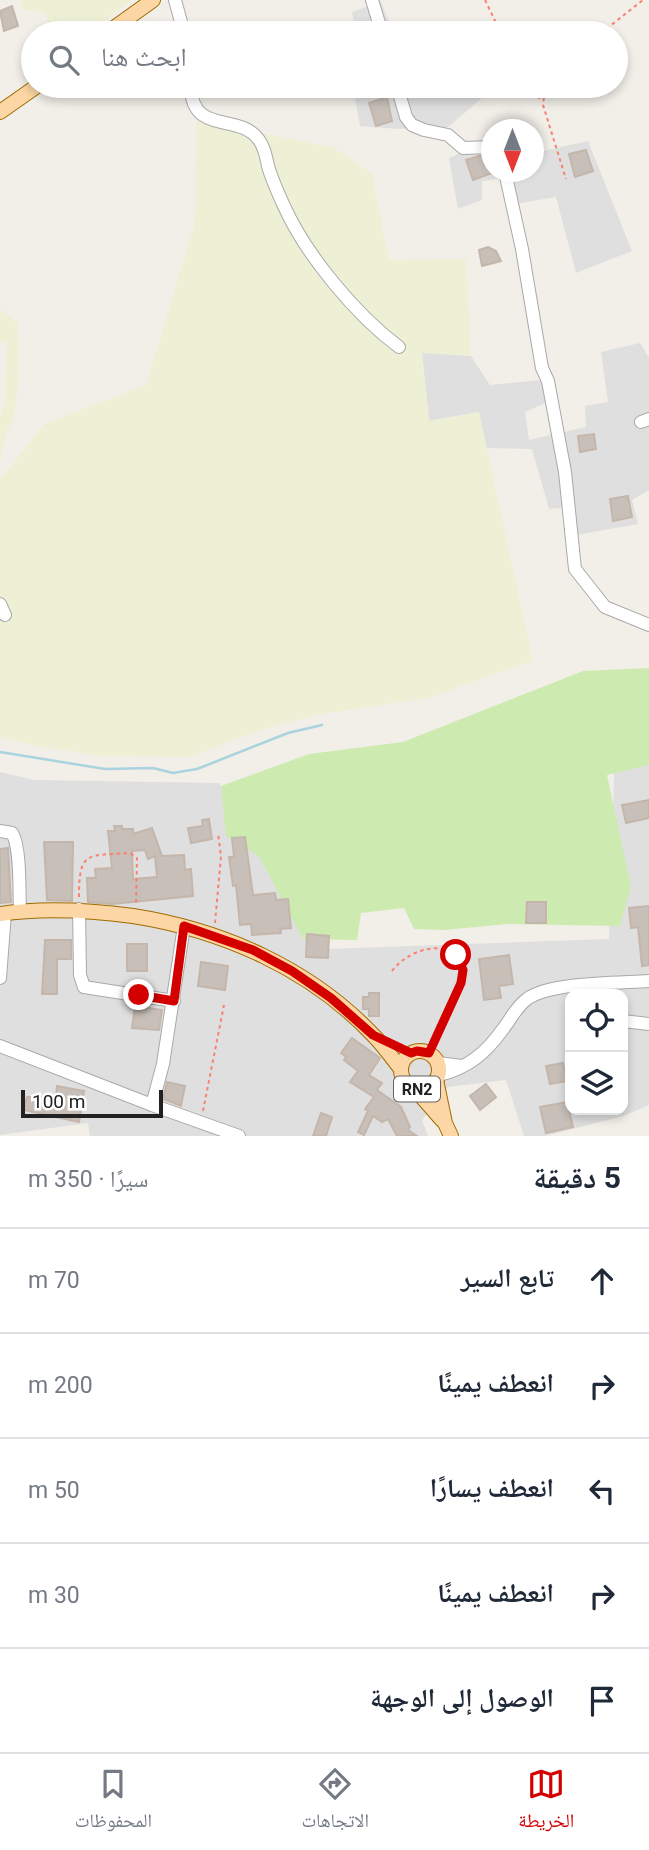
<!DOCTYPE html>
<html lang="ar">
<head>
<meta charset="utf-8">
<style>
  :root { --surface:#fff; --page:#f2f2f3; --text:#1f2937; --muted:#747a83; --line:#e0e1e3; --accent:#d40000 }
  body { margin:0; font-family:Roboto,"Noto Naskh Arabic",sans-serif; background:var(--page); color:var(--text); direction:rtl }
  .controls { position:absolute; right:21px; bottom:21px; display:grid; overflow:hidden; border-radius:14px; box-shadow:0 4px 10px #0003 }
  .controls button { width:63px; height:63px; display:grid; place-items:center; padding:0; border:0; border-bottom:2px solid var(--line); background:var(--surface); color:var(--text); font:35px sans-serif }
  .compass { position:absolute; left:481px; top:119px; width:63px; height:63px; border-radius:50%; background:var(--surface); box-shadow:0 4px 10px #0003; rotate:180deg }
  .scale { position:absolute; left:21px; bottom:18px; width:142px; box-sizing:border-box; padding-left:7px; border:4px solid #222; border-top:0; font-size:19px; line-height:24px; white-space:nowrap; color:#222; -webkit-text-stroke:5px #fff; paint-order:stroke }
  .stop { position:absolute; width:21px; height:21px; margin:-16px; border:5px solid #d40000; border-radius:50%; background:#fff }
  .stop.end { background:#d40000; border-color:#fff; box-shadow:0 2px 7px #0008 }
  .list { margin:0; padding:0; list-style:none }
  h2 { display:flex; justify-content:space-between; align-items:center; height:91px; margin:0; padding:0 28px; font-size:30px }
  h2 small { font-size:23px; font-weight:400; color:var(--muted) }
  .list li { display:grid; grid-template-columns:46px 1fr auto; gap:21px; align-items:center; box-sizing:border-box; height:105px; padding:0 28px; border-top:2px solid var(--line) }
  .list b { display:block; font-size:26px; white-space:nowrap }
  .list em { font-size:23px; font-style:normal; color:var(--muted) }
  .icon { flex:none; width:38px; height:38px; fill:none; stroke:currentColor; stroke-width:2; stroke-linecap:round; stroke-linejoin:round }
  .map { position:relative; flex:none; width:649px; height:1136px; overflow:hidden; direction:ltr }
  .search { position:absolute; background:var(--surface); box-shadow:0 4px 10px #0003; left:21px; right:21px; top:21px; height:77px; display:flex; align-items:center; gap:18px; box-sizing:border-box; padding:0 24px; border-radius:38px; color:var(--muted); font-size:26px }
  .sheet { height:616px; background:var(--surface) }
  nav { display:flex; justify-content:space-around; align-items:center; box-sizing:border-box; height:98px; border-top:2px solid var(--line); background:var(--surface); font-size:19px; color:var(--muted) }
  nav a { display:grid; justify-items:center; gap:4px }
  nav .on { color:var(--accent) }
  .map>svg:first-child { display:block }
  .residential { fill:#e0dfdf; fill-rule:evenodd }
  .farmland { fill:#eef0d5 }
  .grass { fill:#cdebb0 }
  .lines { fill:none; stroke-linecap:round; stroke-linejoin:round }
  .stream { stroke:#aad3df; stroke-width:2.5 }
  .building { fill:#c7bfb8; stroke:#c4b6ab; stroke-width:2; fill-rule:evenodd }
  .minor-casing { stroke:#a9a9a9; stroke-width:14 }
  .major-casing { stroke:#a06b00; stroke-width:16 }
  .path { stroke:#fa8072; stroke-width:2; stroke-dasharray:3.5 3.5; stroke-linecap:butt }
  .minor { stroke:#fff; stroke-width:12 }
  .major { stroke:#fcd6a4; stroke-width:14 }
  .route { stroke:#d40000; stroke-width:9 }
  .labels { text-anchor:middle; stroke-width:6; stroke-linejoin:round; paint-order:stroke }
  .shield { fill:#fff; stroke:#646464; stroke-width:2 }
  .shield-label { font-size:16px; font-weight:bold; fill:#222 }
</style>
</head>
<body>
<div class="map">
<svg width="649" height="1136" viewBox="0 0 649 1136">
  <rect width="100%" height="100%" fill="#f2efe9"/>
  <g class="residential">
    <path d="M369,0h11l14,33h-38l-4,-21 17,-6z"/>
    <path d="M368,86h128l-48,41 -49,2 -39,-3 -6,-34z"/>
    <path d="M491,139v33h43v-19l54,-12 44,110 -56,22 -20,-76 -47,8 -5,-27 -22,3v19l-24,9 -9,-51z"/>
    <path d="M640,343l9,15v132l-17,10 6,24 -61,11 -7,-28 -21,2 -17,-60 -47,-1 -6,-36 -50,9 -7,-69 49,4 19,29 52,-5 3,23 -20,9 4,28 57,-13 -1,-21 23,-4 -7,-50z"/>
    <path d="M649,740v365l-26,11 -77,20h-22l-18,-56 -58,7 -26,33 6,16h-338l-2,-13 -88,12v-363l35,8 184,3 38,68 70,98 282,-10 6,-195zM570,994h53v116h-53z"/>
  </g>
  <g class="farmland">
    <path d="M20,0h112l-44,33h-37l-6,-21 -21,-2z"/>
    <path d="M196,114l61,18 78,16 37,26 17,86 77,-1 5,97 -49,-3 7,68 50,-9 54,249 -105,37 -113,17 -59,17 -67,25 -86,-1 -67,-10 -36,-9v-257l44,-56 102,-39 49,-163z"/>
    <path d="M0,309l18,14 1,57 -6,41 -7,13 -6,29v-47l5,-16 2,-58 -7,1z"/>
  </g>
  <path class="grass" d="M649,668v97l-42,10 24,112 -11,39 -112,-2 -64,6 -30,-1 -10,-21 -43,5 -4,27 -54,-1 -44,-83 -33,-20 -5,-50 88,-32 94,-12 180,-71z"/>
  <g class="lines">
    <path class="stream" d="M0,752l105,17 48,-1 20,5 24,-4 91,-36 34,-8"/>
  </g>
  <g class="building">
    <path d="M12,6l6,20 -14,5 -4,-20z"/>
    <path d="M387,97l5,24 -16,5 -7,-23z"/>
    <path d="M586,150l7,21 -18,6 -6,-23z"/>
    <path d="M479,156h13v17l-19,7 -7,-20z"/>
    <path d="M488,247l8,4 5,10 -19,5 -3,-16z"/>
    <path d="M594,434l2,15 -16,3 -2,-16z"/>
    <path d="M628,496l4,21 -19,4 -3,-22z"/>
    <path d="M649,800v18l-23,5 -4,-18z"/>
    <path d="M209,819l3,20 -21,4 -3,-15 15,-2 -1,-6z"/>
    <path d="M114,826h8v3h11v5l19,-6 10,28 22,-1 1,15 6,-1 2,27 -81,8 -24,-2 -1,-24h9l-1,-9 17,-1 -4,-37h7zM145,850l3,9 7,-3 2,21 -24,2 -1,-28z"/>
    <path d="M245,837l8,58 22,-2 1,7 12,-1 3,29 -11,1 1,4 -29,2 -1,-11 -11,1 -4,-40 -3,1 -4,-29h5l-2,-19z"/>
    <path d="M44,842h29l-1,59 -25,-1z"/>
    <path d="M8,848l3,54 -11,1v-54z"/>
    <path d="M527,902h19v21h-20z"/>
    <path d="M649,906v59l-7,1 -4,-39 -7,1 -2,-20z"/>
    <path d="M307,934l22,2 -1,22 -22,-1z"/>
    <path d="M45,940h26v19h-14v35h-15z"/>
    <rect x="127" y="944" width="20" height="27"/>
    <path d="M509,955l4,29 -14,2 2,12 -17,2 -5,-41z"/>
    <path d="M201,962l27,4 -3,24 -27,-4z"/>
    <path d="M369,993h10v23h-10v-7h-6v-12h6z"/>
    <path d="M135,1006l27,4 -3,20 -27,-2z"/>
    <path d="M352,1038l28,20 -11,17 13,8 -5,7 24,17 9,20 -2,3 9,6h-20l-9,-17 -6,3 -9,-6 -9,19 -6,-3 10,-21 -3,-2 9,-12 -24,-15 8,-11 -14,-11 2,-3 -5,-4z"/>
    <path d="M563,1063l4,18 -17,3 -4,-18z"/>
    <path d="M167,1082l18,4 -4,20 -18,-7z"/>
    <path d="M486,1084l10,13 -16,13 -10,-14z"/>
    <path d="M57,1086l27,5 -5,31 -55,-12 3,-13h29z"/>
    <path d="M567,1102l6,25 -27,6 -6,-26z"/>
    <path d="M321,1113l11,4 -6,19h-13z"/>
  </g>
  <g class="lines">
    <defs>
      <g id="minor">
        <path d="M175,0l9,33"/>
        <path d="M372,0l10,33"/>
        <path d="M191,86c0,50 49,26 68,54 6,8 7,17 9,26 4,14 10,27 16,40 22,49 72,109 115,141"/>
        <path d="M397,86l9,31 6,8 12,5 24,5 15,13 28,-1"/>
        <path d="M505,172l17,77 20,119 6,13 17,91 10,97 30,38 44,18"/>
        <path d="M641,422l8,-3"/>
        <path d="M0,604l5,11"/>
        <path d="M0,831l12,2c9,14 7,59 8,79"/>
        <path d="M79,909l1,66 4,12 90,14"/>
        <path d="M0,978l5,-65"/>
        <path d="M623,1021l26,3"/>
        <path d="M0,1046l152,59 87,31"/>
        <path d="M438,1063l24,3"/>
        <path d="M439,1075c29,-7 47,-22 64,-46 8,-10 13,-22 24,-30 23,-17 92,-16 122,-18"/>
        <path d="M152,1105l11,-41 21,-138"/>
      </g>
      <g id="major">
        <path d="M107,33l46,-33"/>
        <path d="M0,112l37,-26"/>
        <path d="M0,914c45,-7 89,-4 133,2 90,14 178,53 241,120 10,10 18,22 27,33"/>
        <circle cx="420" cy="1070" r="19"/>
        <path d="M436,1080l9,43 6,13"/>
        <path d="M414,1088l28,32"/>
      </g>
    </defs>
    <use href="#minor" class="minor-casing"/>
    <use href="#major" class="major-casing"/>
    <g class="path">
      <path d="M485,0l16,33"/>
      <path d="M601,33l42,-33"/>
      <path d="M528,86l14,15"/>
      <path d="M551,86l-7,10 -1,9 23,74"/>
      <path d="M79,897c0,-47 8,-41 51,-44l7,5 -1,47"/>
      <path d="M215,923l6,-67 -3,-23"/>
      <path d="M392,971c13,-17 37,-27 58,-21l10,11 3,13 -2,9 -32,70"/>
      <path d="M203,1111l21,-106"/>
    </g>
    <use href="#minor" class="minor"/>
    <use href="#major" class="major"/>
  </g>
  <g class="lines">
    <path class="route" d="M139,995l35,6 10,-75 69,24 39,21 39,27 42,37 38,18 6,-2 12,2 32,-70 2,-13 -7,-15"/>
  </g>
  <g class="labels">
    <rect class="shield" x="394" y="1076.5" width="46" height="25" rx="5"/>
    <g class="shield-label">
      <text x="417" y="1095">RN2</text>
    </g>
  </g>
</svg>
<div class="controls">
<button><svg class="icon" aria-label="locate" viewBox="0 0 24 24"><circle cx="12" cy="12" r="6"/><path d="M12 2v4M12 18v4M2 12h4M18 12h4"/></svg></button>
<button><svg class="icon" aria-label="layers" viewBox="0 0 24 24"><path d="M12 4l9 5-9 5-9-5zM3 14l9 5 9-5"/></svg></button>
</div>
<svg class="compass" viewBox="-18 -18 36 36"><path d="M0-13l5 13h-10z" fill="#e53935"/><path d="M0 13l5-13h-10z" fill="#747a83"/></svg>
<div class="scale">100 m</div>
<div class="stop" style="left:456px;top:955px"></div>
<div class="stop end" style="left:139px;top:995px"></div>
<div class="search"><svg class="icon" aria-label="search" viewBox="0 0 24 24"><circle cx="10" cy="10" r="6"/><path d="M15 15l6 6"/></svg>ابحث هنا</div>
</div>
<section class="sheet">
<h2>5 دقيقة<small>سيرًا · 350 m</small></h2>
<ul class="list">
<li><svg class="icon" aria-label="ahead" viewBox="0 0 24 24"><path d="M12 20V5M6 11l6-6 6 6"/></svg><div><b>تابع السير</b></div><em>70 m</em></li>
<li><svg class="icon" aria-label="right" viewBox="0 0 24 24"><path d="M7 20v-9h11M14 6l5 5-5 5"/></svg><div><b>انعطف يمينًا</b></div><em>200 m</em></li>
<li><svg class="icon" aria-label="left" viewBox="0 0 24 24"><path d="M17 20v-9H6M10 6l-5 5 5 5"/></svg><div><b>انعطف يسارًا</b></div><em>50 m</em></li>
<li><svg class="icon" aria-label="right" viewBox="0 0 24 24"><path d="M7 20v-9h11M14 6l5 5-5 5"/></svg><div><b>انعطف يمينًا</b></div><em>30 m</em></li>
<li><svg class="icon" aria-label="arrive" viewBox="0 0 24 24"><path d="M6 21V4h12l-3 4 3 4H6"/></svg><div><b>الوصول إلى الوجهة</b></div></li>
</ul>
</section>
<nav>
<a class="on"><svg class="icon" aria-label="map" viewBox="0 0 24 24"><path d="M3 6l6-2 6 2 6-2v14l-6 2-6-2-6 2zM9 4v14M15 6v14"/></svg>الخريطة</a>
<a><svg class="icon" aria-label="directions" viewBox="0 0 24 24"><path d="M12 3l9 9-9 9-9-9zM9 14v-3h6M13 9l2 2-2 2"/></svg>الاتجاهات</a>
<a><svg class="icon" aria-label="saved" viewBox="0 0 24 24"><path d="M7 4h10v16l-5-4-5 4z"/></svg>المحفوظات</a>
</nav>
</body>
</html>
